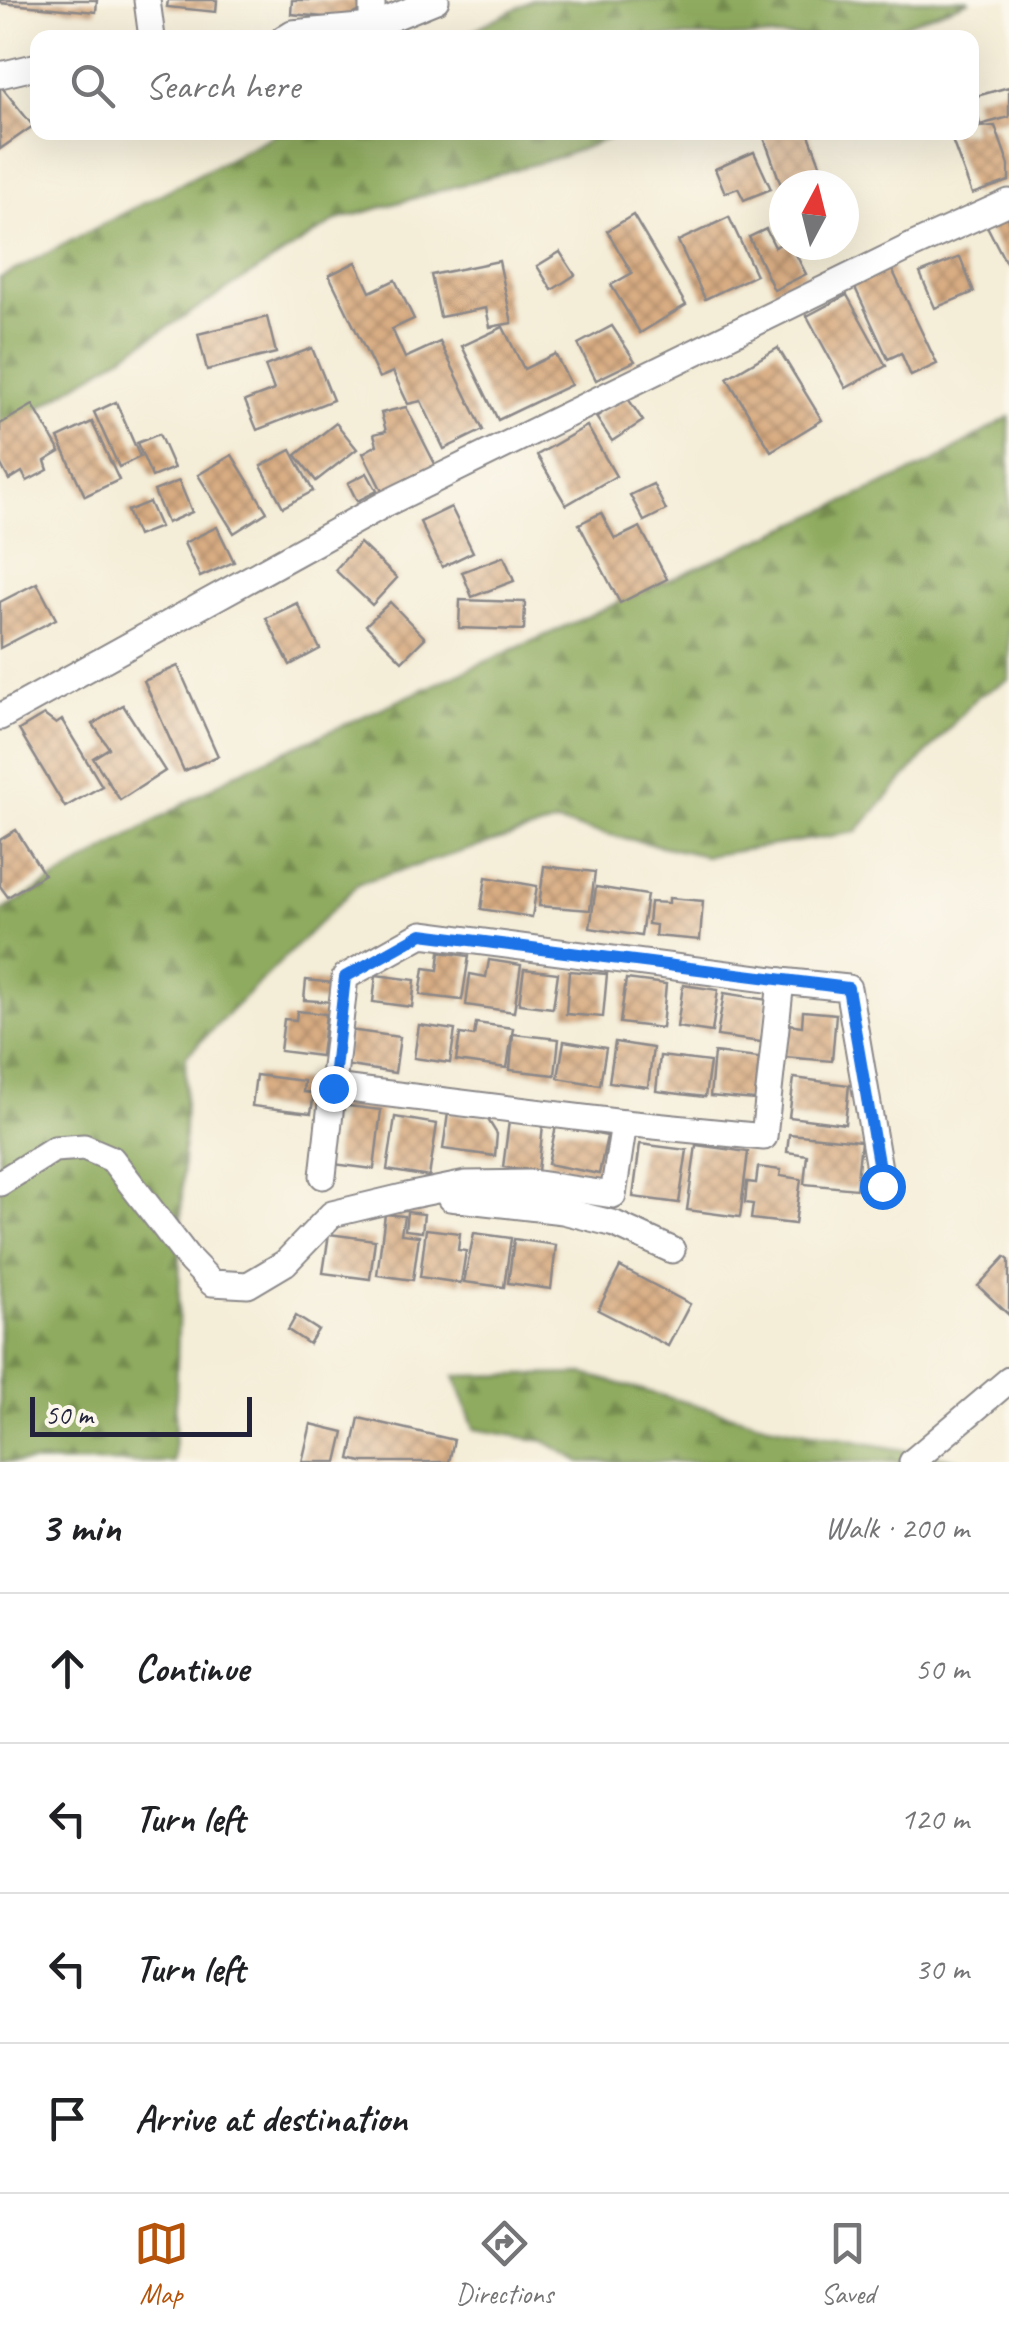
<!DOCTYPE html>
<html lang="en">
<head>
<meta charset="utf-8">
<style>
  :root { --surface:#fff; --page:#f2f2f2; --text:#202124; --muted:#757577; --line:#e0e0e0; --accent:#b45309 }
  body { margin:0; font-family:Caveat,sans-serif; background:var(--page); color:var(--text) }
  .compass { position:absolute; left:769px; top:170px; width:90px; height:90px; border-radius:50%; background:var(--surface); box-shadow:0 10px 40px #0002; rotate:7deg }
  .scale { position:absolute; left:30px; bottom:25px; width:222px; box-sizing:border-box; padding-left:10px; border:5px solid #22223b; border-top:0; font-size:28px; line-height:35px; white-space:nowrap; color:#22223b; -webkit-text-stroke:8px #fbf7ec; paint-order:stroke }
  .stop { position:absolute; width:30px; height:30px; margin:-22px; border:8px solid #1a73e8; border-radius:50%; background:#fff }
  .stop.end { background:#1a73e8; border-color:#fff; box-shadow:0 2px 10px #0008 }
  .list { margin:0; padding:0; list-style:none }
  h2 { display:flex; justify-content:space-between; align-items:center; height:130px; margin:0; padding:0 40px; font-size:42px }
  h2 small { font-size:32px; font-weight:400; color:var(--muted) }
  .list li { display:grid; grid-template-columns:65px 1fr auto; gap:30px; align-items:center; box-sizing:border-box; height:150px; padding:0 40px; border-top:2px solid var(--line) }
  .list b { display:block; font-size:38px; white-space:nowrap }
  .list em { font-size:32px; font-style:normal; color:var(--muted) }
  .icon { flex:none; width:55px; height:55px; fill:none; stroke:currentColor; stroke-width:2; stroke-linecap:round; stroke-linejoin:round }
  .map { position:relative; flex:none; width:1009px; height:1462px; overflow:hidden }
  .search { position:absolute; background:var(--surface); box-shadow:0 10px 40px #0002; left:30px; right:30px; top:30px; height:110px; display:flex; align-items:center; gap:25px; box-sizing:border-box; padding:0 35px; border-radius:20px; color:var(--muted); font-size:38px }
  .sheet { height:730px; background:var(--surface) }
  nav { display:flex; justify-content:space-around; align-items:center; box-sizing:border-box; height:140px; border-top:2px solid var(--line); background:var(--surface); font-size:28px; color:var(--muted) }
  nav a { display:grid; justify-items:center; gap:5px }
  nav .on { color:var(--accent) }
  .map>svg:first-child { display:block }
  .forest { fill:url(#forest-firs); stroke:#58664c; stroke-width:2.5 }
  .building { fill:url(#building-cross-hatch) }
  .lines { fill:none; stroke-linecap:round; stroke-linejoin:round }
  .minor-casing { stroke:#8b8889; stroke-width:29 }
  .minor { stroke:#fff; stroke-width:25 }
  .route { stroke:#1a73e8; stroke-width:12 }
</style>
</head>
<body>
<div class="map">
<svg width="1009" height="1462" viewBox="0 0 1009 1462">
  <defs>
    <pattern id="forest-firs" width="22" height="20" patternUnits="userSpaceOnUse" patternTransform="scale(2.5)"><rect width="22" height="20" fill="#8fab5e"/><path d="M5 1l3.5 6h-7zM16 11l3.5 6h-7z" fill="#748b4f"/></pattern>
    <pattern id="building-cross-hatch" width="8" height="8" patternUnits="userSpaceOnUse" patternTransform="scale(2.5)"><rect width="8" height="8" fill="#d9ad83"/><path d="M0 0l8 8M0 8l8-8" fill="none" stroke="#b08c6c"/></pattern>
  </defs>
  <rect width="100%" height="100%" fill="#fbf7ec"/>
  <filter id="ink" filterUnits="userSpaceOnUse"><feTurbulence type="fractalNoise" baseFrequency=".01" numOctaves="2"/><feDisplacementMap in="SourceGraphic" scale="20" xChannelSelector="R" yChannelSelector="G"/><feConvolveMatrix kernelMatrix="1 2 1 2 8 2 1 2 1" color-interpolation-filters="sRGB"/></filter>
  <filter id="wash" filterUnits="userSpaceOnUse"><feTurbulence type="fractalNoise" baseFrequency=".0048" numOctaves="4" result="noise"/><feDisplacementMap in="SourceGraphic" scale="40" xChannelSelector="R" yChannelSelector="G"/><feGaussianBlur stdDeviation="2.25" result="paint"/><feColorMatrix in="noise" values="0 0 0 0 0 0 0 0 0 0 0 0 0 0 0 0 0 1.4 0 .05"/><feComposite in="paint" operator="in"/></filter>
  <g filter="url(#wash)">
    <rect width="100%" height="100%" fill="#f4edd7"/>
    <g class="forest">
      <path d="M532,0h438l-98,37h-412z"/>
      <path d="M278,133h345l-61,23 -225,64 -337,213v-155z"/>
      <path d="M1009,417v263l-31,16 -122,136 -150,24 -150,-33 -197,60 -173,173 -12,406h-174v-550l238,-140 694,-309z"/>
      <path d="M584,1374l184,51 200,37h-387l-37,-21 -70,-12 -19,-53z"/>
    </g>
    <g id="blocks">
      <g class="building">
        <path d="M0,0h97l-1,12 -96,-9z"/>
        <path d="M168,0h49l-1,12 -49,-5z"/>
        <path d="M292,0h70l-1,10 -15,9 -55,-5z"/>
        <path d="M0,85l33,41 -33,23z"/>
        <path d="M1009,87v30l-29,8 -7,-28z"/>
        <path d="M972,108l7,19 16,-1 14,39v16l-37,13 -23,-62h23z"/>
        <path d="M762,132h46l20,53h-47z"/>
        <path d="M754,152l17,37 -27,11 -6,-12 -13,5 -10,-24z"/>
        <path d="M1009,214v55l-22,-43z"/>
        <path d="M633,215l53,90 -46,28 -29,-48 21,-12 -25,-42z"/>
        <path d="M729,217l27,58 -51,24 -27,-58z"/>
        <path d="M766,229l9,18 9,-5v3h7l15,29 -32,16 -25,-53z"/>
        <path d="M560,252l15,23 -23,15 -15,-24z"/>
        <path d="M960,257l14,35 -39,16 -15,-35z"/>
        <path d="M499,261l13,62 -22,4 -4,-19 -46,9 -9,-42z"/>
        <path d="M356,262l14,30 25,-12 19,39 -22,10 13,29 35,-16 43,88 -39,19 -23,-48 -13,3 -15,-32 -14,6 -50,-103z"/>
        <path d="M889,263l48,101 -26,12 -10,-23 -13,6 -36,-78z"/>
        <path d="M847,295l39,71 -40,22 -39,-72z"/>
        <path d="M267,317l9,36 -69,17 -9,-36z"/>
        <path d="M612,326l23,35 -39,19 -18,-36z"/>
        <path d="M503,327l21,42 31,-15 16,31 -73,35 -36,-74z"/>
        <path d="M312,348l21,52 -76,30 -12,-29 29,-11 -9,-24z"/>
        <path d="M778,348l44,72 -51,31 -44,-73z"/>
        <path d="M627,397l16,24 -31,20 -16,-24z"/>
        <path d="M116,402l24,55 -21,10 -25,-55z"/>
        <path d="M33,405l27,47 -15,9 3,9 -21,11 -5,-9 -13,8 -9,-17v-39z"/>
        <path d="M406,407l30,59 -53,27 -20,-40 14,-8 -3,-11 12,-3 -5,-18z"/>
        <path d="M92,422l27,58 -34,16 -27,-58z"/>
        <path d="M336,423l21,26 -41,32 -20,-26z"/>
        <path d="M587,426l29,50 -50,29 -29,-50z"/>
        <path d="M159,434l15,34 -22,9 -15,-34z"/>
        <path d="M291,450l22,41 -30,16 -22,-41z"/>
        <path d="M232,455l35,57 -33,21 -36,-58z"/>
        <path d="M367,473l10,18 -20,10 -9,-18z"/>
        <path d="M179,481l13,31 -25,11 -13,-32z"/>
        <path d="M653,484l13,26 -22,11 -14,-26z"/>
        <path d="M149,502l11,25 -23,9 -10,-25z"/>
        <path d="M451,507l22,45 -31,15 -22,-45z"/>
        <path d="M601,513l14,26 25,-12 27,52 -47,24 -41,-79z"/>
        <path d="M217,527l17,35 -34,15 -16,-34z"/>
        <path d="M360,543l37,35 -25,27 -37,-35z"/>
        <path d="M504,556l10,25 -42,16 -10,-25z"/>
        <path d="M37,583l19,36 -56,29v-46z"/>
        <path d="M460,600l65,2 -1,28 -65,-2z"/>
        <path d="M390,602l35,36 -23,23 -36,-36z"/>
        <path d="M297,603l23,46 -30,16 -24,-47z"/>
        <path d="M178,666l40,90 -34,15 -40,-90z"/>
        <path d="M123,705l42,66 -45,29 -27,-42 16,-10 -16,-24z"/>
        <path d="M44,715l12,9 6,-4 40,66 -37,21 -46,-77z"/>
        <path d="M16,830l28,44 -36,23 -8,-11v-46z"/>
        <path d="M544,866l51,6 -5,38 -51,-4z"/>
        <path d="M486,877l51,9 -5,31 -51,-8z"/>
        <path d="M596,887l51,8 -6,41 -51,-8z"/>
        <path d="M669,898l34,3 -3,39 -45,-4 1,-11 -8,-1 2,-22 19,1z"/>
        <path d="M440,952l29,4 -7,44 -42,-5 4,-27 14,2z"/>
        <path d="M489,960l32,5 -7,47 -48,-7 4,-31 16,3z"/>
        <path d="M524,969l34,4 -5,35 -34,-4z"/>
        <path d="M569,971l38,3 -4,43 -37,-3z"/>
        <path d="M376,975l39,5 -3,27 -39,-5z"/>
        <path d="M626,979l40,5 -4,44 -42,-5z"/>
        <path d="M306,980l29,3 -2,19 -29,-2z"/>
        <path d="M683,985l35,5 -6,42 -35,-5z"/>
        <path d="M724,993l44,7 -7,42 -44,-6z"/>
        <path d="M297,1011l29,3 -5,42 -41,-5 4,-32 12,1z"/>
        <path d="M803,1011l33,3 -4,47 -48,-4 3,-33 15,2z"/>
        <path d="M476,1023l37,5 -6,40 -51,-7 4,-27 14,2z"/>
        <path d="M419,1025l36,5 -5,33 -36,-5z"/>
        <path d="M349,1030l51,7 -5,36 -51,-8z"/>
        <path d="M513,1034l46,5 -4,36 -45,-5z"/>
        <path d="M564,1041l42,7 -6,37 -42,-7z"/>
        <path d="M615,1042l38,6 -5,39 -39,-5z"/>
        <path d="M714,1053l45,5 -4,42 -45,-4z"/>
        <path d="M660,1056l50,6 -5,35 -49,-6z"/>
        <path d="M256,1075l48,6 -1,11 11,1 -3,20 -59,-7z"/>
        <path d="M794,1078l55,7 -4,39 -56,-7z"/>
        <path d="M340,1105l41,5 -7,59 -41,-5z"/>
        <path d="M448,1113l39,5 10,16 -2,22 -52,-7z"/>
        <path d="M395,1117l42,7 -8,53 -42,-7z"/>
        <path d="M509,1121l34,4 -5,46 -35,-4z"/>
        <path d="M556,1126l51,10 -8,38 -51,-10z"/>
        <path d="M789,1134l72,7 -5,48 -52,-5 3,-29 -20,-3z"/>
        <path d="M640,1144l47,6 -8,53 -46,-6z"/>
        <path d="M696,1145l52,7 -8,65 -53,-7z"/>
        <path d="M758,1167l23,3 -1,6 21,3 -6,45 -44,-5 2,-15 -8,-1 2,-21 9,1z"/>
        <path d="M407,1212l17,2 -2,18 -17,-2z"/>
        <path d="M385,1214l19,2 -3,18 18,2 -6,44 -36,-5z"/>
        <path d="M426,1229l34,4 -2,17 8,1 -5,32 -41,-6z"/>
        <path d="M474,1233l37,5 -7,49 -40,-5z"/>
        <path d="M329,1234l46,6 -5,39 -47,-6z"/>
        <path d="M514,1239l42,6 -5,44 -43,-6z"/>
        <path d="M1005,1257l4,3v55l-31,-29z"/>
        <path d="M620,1267l70,37 -22,42 -70,-36z"/>
        <path d="M296,1316l22,14 -9,14 -21,-14z"/>
        <path d="M359,1418l95,22 -5,22h-87l-12,-3z"/>
        <path d="M311,1424l33,8 -7,30h-35z"/>
      </g>
    </g>
  </g>
  <g filter="url(#ink)">
    <use href="#blocks" fill-opacity="0" stroke="#8b8889" stroke-width="2.5"/>
    <g class="lines">
      <defs>
        <g id="minor">
          <path d="M147,0l5,38"/>
          <path d="M372,0v26"/>
          <path d="M284,38l8,-5 80,-7 64,-26"/>
          <path d="M0,75l38,-9"/>
          <path d="M0,717l385,-213 529,-259 95,-43"/>
          <path d="M781,981l67,7 34,198"/>
          <path d="M333,1087l291,36"/>
          <path d="M0,1183l54,-34 30,-2 28,12 76,99 24,25 36,2 37,-22 47,-49 75,-18 59,-12 66,-1 81,12 11,-72 140,14 17,-156 -359,-47 -77,43 -22,199"/>
          <path d="M450,1198l113,13 52,13 57,26"/>
          <path d="M912,1462l97,-82"/>
        </g>
      </defs>
      <use href="#minor" class="minor-casing"/>
      <use href="#minor" class="minor"/>
    </g>
  </g>
  <g class="lines" filter="url(#ink)">
    <path class="route" d="M333,1088l12,-111 77,-43 426,54 34,198"/>
  </g>
</svg>
<svg class="compass" viewBox="-18 -18 36 36"><path d="M0-13l5 13h-10z" fill="#e53935"/><path d="M0 13l5-13h-10z" fill="#757577"/></svg>
<div class="scale">50 m</div>
<div class="stop" style="left:882px;top:1186px"></div>
<div class="stop end" style="left:333px;top:1088px"></div>
<div class="search"><svg class="icon" aria-label="search" viewBox="0 0 24 24"><circle cx="10" cy="10" r="6"/><path d="M15 15l6 6"/></svg>Search here</div>
</div>
<section class="sheet">
<h2>3 min<small>Walk · 200 m</small></h2>
<ul class="list">
<li><svg class="icon" aria-label="ahead" viewBox="0 0 24 24"><path d="M12 20V5M6 11l6-6 6 6"/></svg><div><b>Continue</b></div><em>50 m</em></li>
<li><svg class="icon" aria-label="left" viewBox="0 0 24 24"><path d="M17 20v-9H6M10 6l-5 5 5 5"/></svg><div><b>Turn left</b></div><em>120 m</em></li>
<li><svg class="icon" aria-label="left" viewBox="0 0 24 24"><path d="M17 20v-9H6M10 6l-5 5 5 5"/></svg><div><b>Turn left</b></div><em>30 m</em></li>
<li><svg class="icon" aria-label="arrive" viewBox="0 0 24 24"><path d="M6 21V4h12l-3 4 3 4H6"/></svg><div><b>Arrive at destination</b></div></li>
</ul>
</section>
<nav>
<a class="on"><svg class="icon" aria-label="map" viewBox="0 0 24 24"><path d="M3 6l6-2 6 2 6-2v14l-6 2-6-2-6 2zM9 4v14M15 6v14"/></svg>Map</a>
<a><svg class="icon" aria-label="directions" viewBox="0 0 24 24"><path d="M12 3l9 9-9 9-9-9zM9 14v-3h6M13 9l2 2-2 2"/></svg>Directions</a>
<a><svg class="icon" aria-label="saved" viewBox="0 0 24 24"><path d="M7 4h10v16l-5-4-5 4z"/></svg>Saved</a>
</nav>
</body>
</html>
